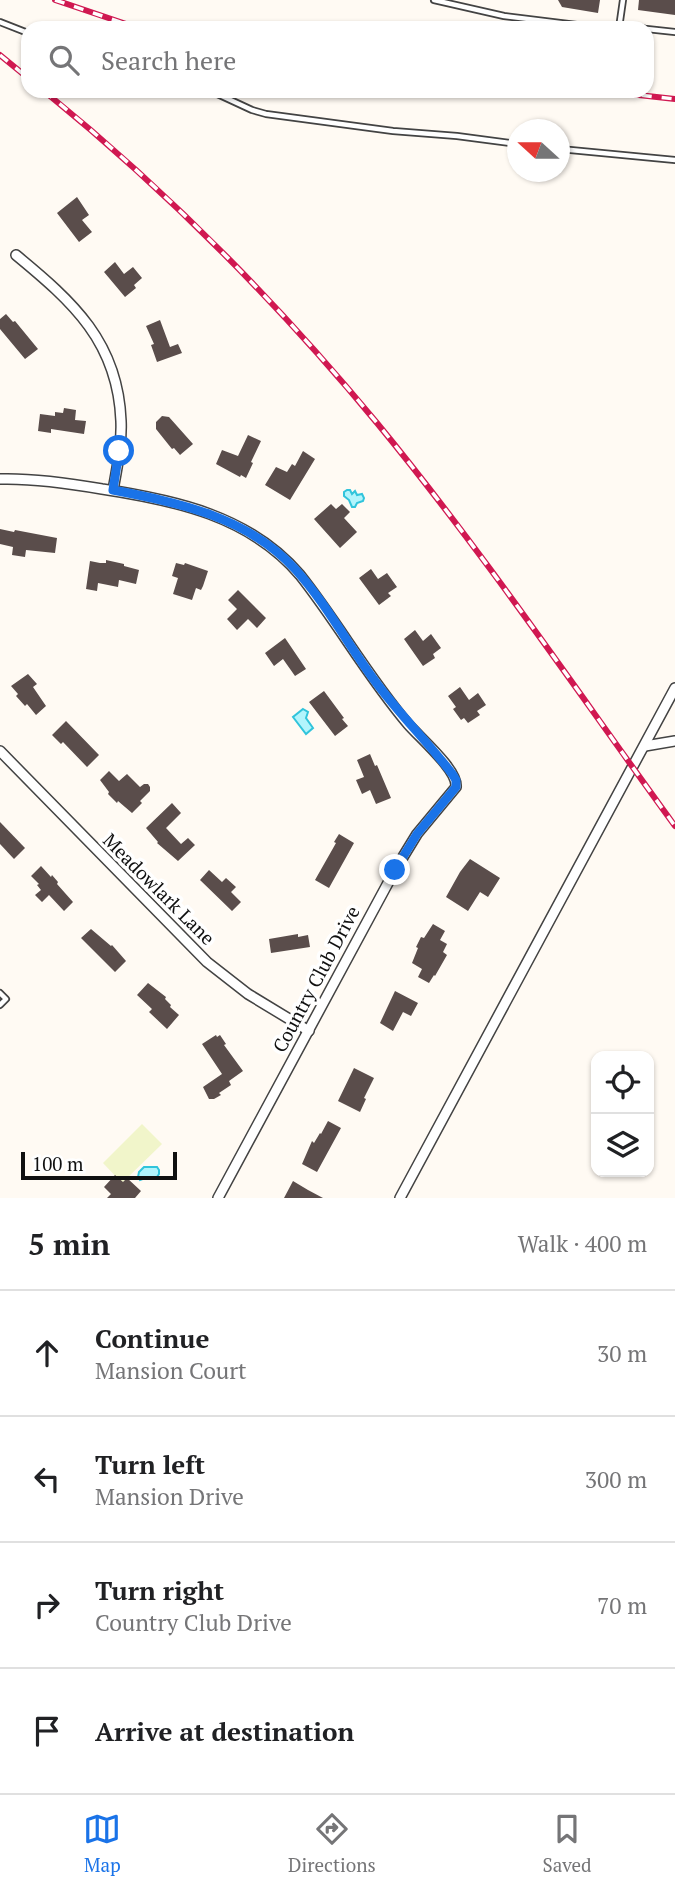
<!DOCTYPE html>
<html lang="en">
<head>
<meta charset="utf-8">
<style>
  :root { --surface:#fff; --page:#f2f2f2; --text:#202124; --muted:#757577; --line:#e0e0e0; --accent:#1a73e8 }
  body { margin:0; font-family:"PT Serif",serif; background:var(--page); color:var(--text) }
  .controls { position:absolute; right:21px; bottom:21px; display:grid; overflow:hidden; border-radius:14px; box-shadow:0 2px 5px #0004 }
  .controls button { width:63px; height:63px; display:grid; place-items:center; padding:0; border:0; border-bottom:2px solid var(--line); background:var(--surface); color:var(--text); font:35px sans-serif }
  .compass { position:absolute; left:507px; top:119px; width:63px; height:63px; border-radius:50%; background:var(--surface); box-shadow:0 2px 5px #0004; rotate:291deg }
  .scale { position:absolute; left:21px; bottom:18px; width:156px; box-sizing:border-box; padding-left:7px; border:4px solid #101010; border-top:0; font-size:19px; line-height:24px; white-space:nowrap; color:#101010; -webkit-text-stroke:5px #fff; paint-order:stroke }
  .stop { position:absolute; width:21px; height:21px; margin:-16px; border:5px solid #1a73e8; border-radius:50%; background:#fff }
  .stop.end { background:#1a73e8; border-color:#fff; box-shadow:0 2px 7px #0008 }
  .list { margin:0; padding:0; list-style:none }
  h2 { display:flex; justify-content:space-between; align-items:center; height:91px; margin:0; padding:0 28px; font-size:30px }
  h2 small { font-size:23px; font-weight:400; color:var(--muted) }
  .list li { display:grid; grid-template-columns:46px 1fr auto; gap:21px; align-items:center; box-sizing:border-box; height:126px; padding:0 28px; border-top:2px solid var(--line) }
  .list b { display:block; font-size:26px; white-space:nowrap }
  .list p { margin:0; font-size:23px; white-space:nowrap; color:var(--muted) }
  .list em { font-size:23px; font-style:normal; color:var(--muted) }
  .icon { flex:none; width:38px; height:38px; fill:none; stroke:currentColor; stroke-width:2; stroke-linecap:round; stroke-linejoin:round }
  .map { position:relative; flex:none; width:675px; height:1198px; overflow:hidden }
  .search { position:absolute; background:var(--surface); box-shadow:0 2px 5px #0004; left:21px; right:21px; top:21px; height:77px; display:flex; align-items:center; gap:18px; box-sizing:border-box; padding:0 24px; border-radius:21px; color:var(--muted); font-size:26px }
  .sheet { height:595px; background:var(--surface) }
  nav { display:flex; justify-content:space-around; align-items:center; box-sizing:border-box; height:98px; border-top:2px solid var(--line); background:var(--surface); font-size:19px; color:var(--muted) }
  nav a { display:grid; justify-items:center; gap:4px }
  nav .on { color:var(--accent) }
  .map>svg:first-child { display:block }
  .pitch { fill:#f1f5ca }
  .water { fill:#b2f4fc; stroke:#31c4db; stroke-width:2 }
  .building { fill:#5a4d4b }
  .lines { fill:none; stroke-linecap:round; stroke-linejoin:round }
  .lane-casing { stroke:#434343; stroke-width:8 }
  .street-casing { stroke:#434343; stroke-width:12 }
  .lane { stroke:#fff; stroke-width:4.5 }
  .street { stroke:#fff; stroke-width:9 }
  .rail-casing { stroke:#d01851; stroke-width:6 }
  .rail { stroke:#fff; stroke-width:3.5; stroke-dasharray:10; stroke-linecap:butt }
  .route { stroke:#1a73e8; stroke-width:9 }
  .labels { text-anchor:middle; stroke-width:7; stroke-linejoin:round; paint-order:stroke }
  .street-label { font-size:19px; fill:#101010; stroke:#fff }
</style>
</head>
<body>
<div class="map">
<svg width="675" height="1198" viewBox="0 0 675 1198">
  <rect width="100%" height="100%" fill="#fffaf3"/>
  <path class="pitch" d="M142,1124l20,20 -40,39 -19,-20z"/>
  <g class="water">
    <path d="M347,490h3l2,4 3,-3 2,4 5,-1 2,4 -1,3 -6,2 -2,4h-3l-3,-7 -5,-4v-4z"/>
    <path d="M303,709l5,3 -2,6 7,10 -7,6 -13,-17z"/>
    <path d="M144,1167h13l2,3v4l-2,3h-9l-8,3 -2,-3 1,-5z"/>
  </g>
  <g class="building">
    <path d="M558,0h42l-2,13 -36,-6z"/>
    <path d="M639,0h36v15l-37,-5z"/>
    <path d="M77,197l12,18 -7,5 10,12 -13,10 -22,-29z"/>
    <path d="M115,262l9,12 9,-7 9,11 -8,7 2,3 -11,9 -21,-25z"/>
    <path d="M6,314l7,8 2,-1 23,28 -13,10 -25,-30v-10z"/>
    <path d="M160,320l10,27 8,-3 4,9 -25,9 -6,-17 3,-1 -8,-18z"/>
    <path d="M64,408l12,2 -1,10 11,1 -2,13 -33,-5v4l-13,-2 2,-17 15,2v-4l8,1z"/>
    <path d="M162,416l7,1 24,27 -13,11 -6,-7 -2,1 -16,-20v-7z"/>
    <path d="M248,435l13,6 -10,21 2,1 -7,15 -5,-3 -1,2 -24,-13 6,-14 16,6z"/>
    <path d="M303,451l12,8 -25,41 -25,-15 11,-18 11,5 5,-8 3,2z"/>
    <path d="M331,504l5,5 6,-5 8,8 -6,6 13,14 -17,16 -26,-29z"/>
    <path d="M0,529l14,3 1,-2 42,8 -2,15 -29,-3 -1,7 -13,-2 1,-8 -13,-3z"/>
    <path d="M106,560l18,4v2l15,4 -3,14 -17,-4 -1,7 -20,-4 -1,8 -11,-2 4,-28 10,2h6z"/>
    <path d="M176,563l8,2 1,-2 23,8 -5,15 -2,4 -5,-2 -4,12 -19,-6 5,-16 -6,-2z"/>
    <path d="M371,569l7,10 9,-6 10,14 -9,6 3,3 -12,9 -20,-27z"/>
    <path d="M238,590l28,28 -9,10 -9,-9 -11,11 -10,-11 10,-10 -9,-9z"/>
    <path d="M415,630l8,11 8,-7 10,14 -8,6 2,4 -12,8 -19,-27z"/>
    <path d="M285,638l21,31 -11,7 -12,-17 -9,7 -9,-13z"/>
    <path d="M28,674l9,10 -4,3 13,19 -10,9 -9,-11 -2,2 -9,-10 2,-2 -7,-8z"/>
    <path d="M460,687l9,13 9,-7 8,12 -9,6 3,4 -12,8 -4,-5 -3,2 -8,-11 3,-2 -8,-11z"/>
    <path d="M324,691l20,27 -2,1 6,7 -13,10 -26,-34z"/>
    <path d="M66,721l33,34 -12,12 -24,-25 -2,2 -9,-9z"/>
    <path d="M370,754l5,12 2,-1 14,33 -15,6 -6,-14 -8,4 -6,-14 8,-3 -7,-17z"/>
    <path d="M109,771l10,10 8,-7 13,13 4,-3h4l2,3v4l-10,10 2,2 -10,10 -14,-12 -1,2 -9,-9 1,-2 -9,-12z"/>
    <path d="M172,803l9,10 -15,15 15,16 7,-6 7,7 -17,16 -21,-18 1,-1 -12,-14z"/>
    <path d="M0,822l25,26 -11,11 -14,-15z"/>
    <path d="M339,834l15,9 -25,45 -14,-8 21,-37 -2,-1z"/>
    <path d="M470,859l30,19 -12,19 -8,-5 -12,19 -22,-14 14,-25z"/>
    <path d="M41,866l10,11 1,-2 6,7 -1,2 16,18 -9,9 -15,-16 -7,7 -7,-7 6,-5 -4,-5 2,-1 -8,-8z"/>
    <path d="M209,870l13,12 4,-4 10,9 -5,5 10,10 -9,9 -32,-31z"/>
    <path d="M433,924l12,7 -5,9 7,4 -4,8 4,3 -12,21 -1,-1 -5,8 -11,-6 4,-8 -10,-6 6,-15 -2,-1 5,-10 3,1z"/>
    <path d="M91,929l20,17 1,-1 14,16 -11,11 -34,-34z"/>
    <path d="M298,934v3l10,-2 2,12 -39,6 -2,-14z"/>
    <path d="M148,983l18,14 -1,2 6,6 -1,2 9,8 -12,14 -18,-17 3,-3 -15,-14z"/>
    <path d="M395,991l23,12 -7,13 -8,-4 -10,19 -13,-8z"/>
    <path d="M216,1035l1,2 3,-2 6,9 -2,1 19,26 -14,10 2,4 -12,8 2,2 -7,4h-5l-6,-12 19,-13 -20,-30z"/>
    <path d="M354,1068l20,10 -10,20 2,1 -6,13 -22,-11z"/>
    <path d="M328,1121l13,7 -24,44 -15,-8 10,-23 2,2 6,-10 1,1z"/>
    <path d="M115,1175l8,7 4,-4 14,13 -6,7h-28l4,-4 -7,-7z"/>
    <path d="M293,1181l15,9 15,8h-39z"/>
  </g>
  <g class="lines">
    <defs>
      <g id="lane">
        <path d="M434,0l70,16 97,12"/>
        <path d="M0,22l28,11"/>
        <path d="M619,25l24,3"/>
        <path d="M619,28l4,-28"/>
        <path d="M647,29l28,3"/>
        <path d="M211,91l41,19 14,4 127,17 64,5 61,8"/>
        <path d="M560,149l115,11"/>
        <path d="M0,993l6,6 -6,6"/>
      </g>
      <g id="street">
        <path d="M16,255c57,47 102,87 105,166 1,23 -4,47 -8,69"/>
        <path d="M0,479c34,-1 68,4 102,10 73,11 148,27 198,86 38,48 68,102 108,149 12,14 50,46 48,63l-39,47 -22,36 -177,328"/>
        <path d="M645,746l30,-5"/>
        <path d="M0,751l207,211 41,32 61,37"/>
        <path d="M400,1198l275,-510"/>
      </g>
    </defs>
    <use href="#lane" class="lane-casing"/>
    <use href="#street" class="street-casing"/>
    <use href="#lane" class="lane"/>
    <use href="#street" class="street"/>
    <defs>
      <g id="rail">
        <path d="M55,0l83,28"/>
        <path d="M0,55l28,23"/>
        <path d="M44,91c122,99 233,211 333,332 106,129 200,268 298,403"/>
        <path d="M602,91l73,8"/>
      </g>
    </defs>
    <use href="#rail" class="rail-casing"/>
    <use href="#rail" class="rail"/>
  </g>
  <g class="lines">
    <path class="route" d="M119,451l-6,39c67,13 134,27 182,79 31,34 53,76 80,112 24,33 54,62 78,94l3,5v7l-39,47 -22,36"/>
  </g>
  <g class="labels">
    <g class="street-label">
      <text transform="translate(159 889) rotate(45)" y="7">Meadowlark Lane</text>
      <text transform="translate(316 979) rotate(-62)" y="7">Country Club Drive</text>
    </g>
  </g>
</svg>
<div class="controls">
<button><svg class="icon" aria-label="locate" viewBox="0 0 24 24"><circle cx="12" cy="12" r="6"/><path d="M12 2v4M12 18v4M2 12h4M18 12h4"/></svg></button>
<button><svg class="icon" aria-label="layers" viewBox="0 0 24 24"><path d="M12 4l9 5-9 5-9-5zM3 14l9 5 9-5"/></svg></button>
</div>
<svg class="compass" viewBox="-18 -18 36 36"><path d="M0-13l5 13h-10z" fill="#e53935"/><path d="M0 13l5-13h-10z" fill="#757577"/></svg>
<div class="scale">100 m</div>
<div class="stop" style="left:119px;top:451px"></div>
<div class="stop end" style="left:395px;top:870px"></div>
<div class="search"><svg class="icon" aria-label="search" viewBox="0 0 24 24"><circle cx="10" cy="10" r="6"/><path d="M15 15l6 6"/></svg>Search here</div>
</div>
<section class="sheet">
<h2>5 min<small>Walk · 400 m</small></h2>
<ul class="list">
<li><svg class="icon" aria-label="ahead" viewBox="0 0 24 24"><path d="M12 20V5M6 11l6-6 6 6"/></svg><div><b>Continue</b><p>Mansion Court</p></div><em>30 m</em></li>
<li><svg class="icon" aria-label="left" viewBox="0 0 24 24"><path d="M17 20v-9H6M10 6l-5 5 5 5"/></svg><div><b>Turn left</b><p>Mansion Drive</p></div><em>300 m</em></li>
<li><svg class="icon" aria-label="right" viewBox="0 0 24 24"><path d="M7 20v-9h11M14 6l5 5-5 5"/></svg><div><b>Turn right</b><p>Country Club Drive</p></div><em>70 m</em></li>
<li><svg class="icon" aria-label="arrive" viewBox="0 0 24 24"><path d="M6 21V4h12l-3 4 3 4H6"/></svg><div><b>Arrive at destination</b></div></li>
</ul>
</section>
<nav>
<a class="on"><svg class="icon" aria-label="map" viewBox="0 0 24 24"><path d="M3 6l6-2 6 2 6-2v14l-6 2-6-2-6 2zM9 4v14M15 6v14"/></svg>Map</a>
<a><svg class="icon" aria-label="directions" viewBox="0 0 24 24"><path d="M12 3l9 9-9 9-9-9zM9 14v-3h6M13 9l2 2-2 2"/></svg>Directions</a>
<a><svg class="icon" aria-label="saved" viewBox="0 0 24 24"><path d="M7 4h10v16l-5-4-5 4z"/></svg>Saved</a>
</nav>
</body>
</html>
